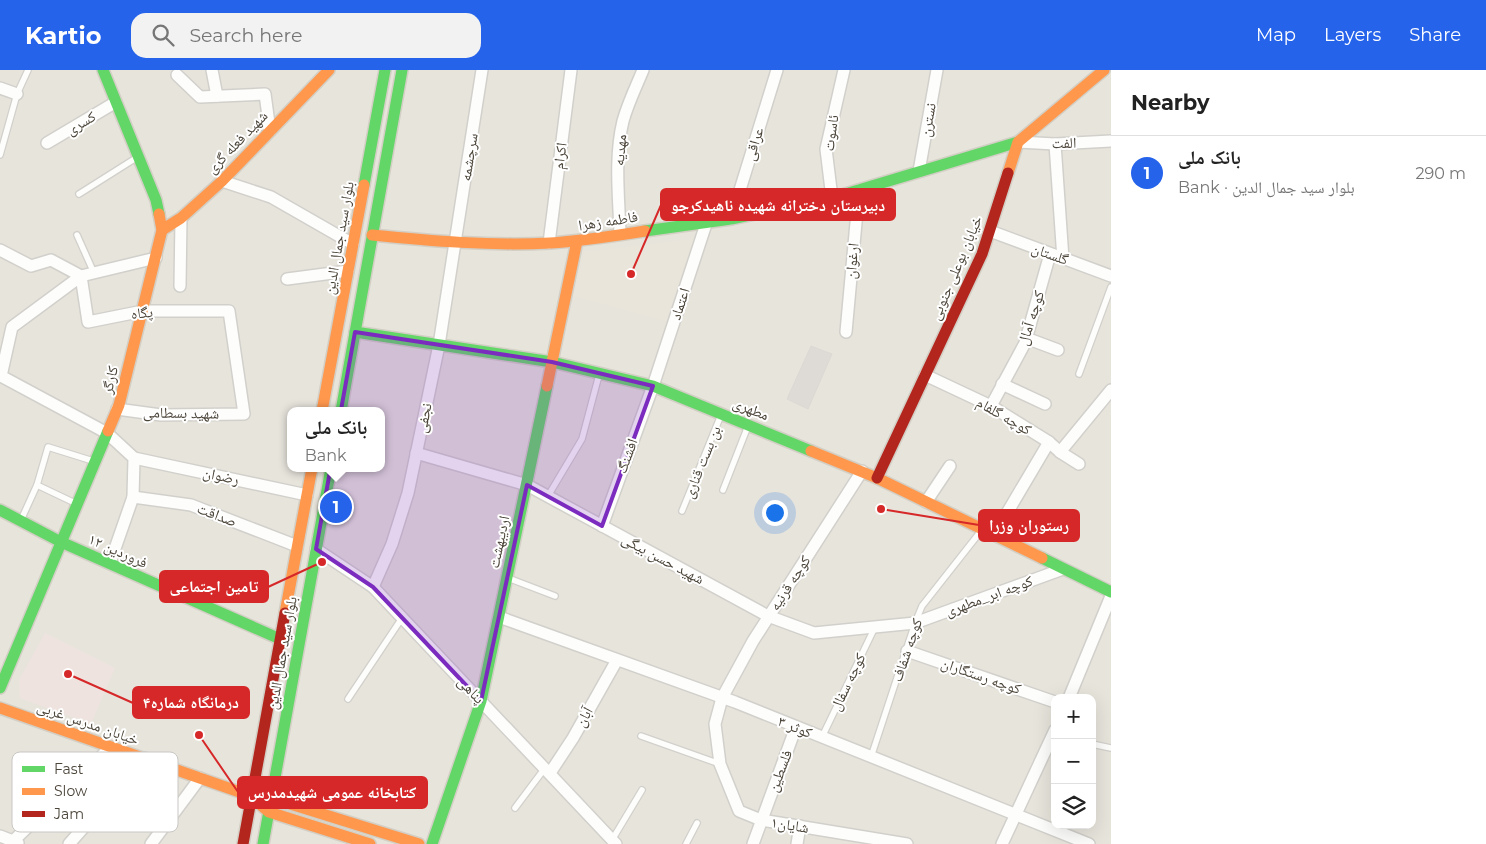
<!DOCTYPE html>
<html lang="en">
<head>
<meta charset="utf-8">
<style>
  :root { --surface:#fff; --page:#f2f2f2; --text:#222; --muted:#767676; --line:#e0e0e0; --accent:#2563eb }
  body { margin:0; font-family:Montserrat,"Noto Naskh Arabic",sans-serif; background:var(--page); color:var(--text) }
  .controls { position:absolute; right:15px; bottom:15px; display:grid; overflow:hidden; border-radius:10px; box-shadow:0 5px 20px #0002 }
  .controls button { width:45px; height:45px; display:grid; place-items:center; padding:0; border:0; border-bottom:1px solid var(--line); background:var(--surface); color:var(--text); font:25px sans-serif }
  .you { position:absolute; left:774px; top:442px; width:18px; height:18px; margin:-12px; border:4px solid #fff; border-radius:50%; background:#1a73e8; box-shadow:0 0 0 8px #1a73e833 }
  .badge { display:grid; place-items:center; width:32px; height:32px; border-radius:50%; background:var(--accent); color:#fff; font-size:16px; font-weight:700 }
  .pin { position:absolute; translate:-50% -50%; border:2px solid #fff; box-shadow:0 1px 5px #0006 }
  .popup { position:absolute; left:287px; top:337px; width:98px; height:65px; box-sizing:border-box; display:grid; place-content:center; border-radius:10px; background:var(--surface); filter:drop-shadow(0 1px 4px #0005); font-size:16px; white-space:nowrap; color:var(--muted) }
  .popup b { font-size:19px; color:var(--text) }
  .popup::after { content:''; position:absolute; left:50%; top:100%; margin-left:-10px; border:10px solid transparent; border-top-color:var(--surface) }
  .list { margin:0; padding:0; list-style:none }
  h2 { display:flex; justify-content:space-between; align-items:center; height:65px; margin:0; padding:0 20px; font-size:21px }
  h2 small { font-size:16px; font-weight:400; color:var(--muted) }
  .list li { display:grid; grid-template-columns:32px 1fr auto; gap:15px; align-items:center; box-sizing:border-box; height:75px; padding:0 20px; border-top:1px solid var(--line) }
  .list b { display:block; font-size:19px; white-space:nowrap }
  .list p { margin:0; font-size:16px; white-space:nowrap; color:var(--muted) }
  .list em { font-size:16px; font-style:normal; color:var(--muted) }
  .icon { flex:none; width:28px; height:28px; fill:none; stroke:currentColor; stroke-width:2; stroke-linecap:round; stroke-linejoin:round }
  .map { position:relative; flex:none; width:1111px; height:774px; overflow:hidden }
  header { display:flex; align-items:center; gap:30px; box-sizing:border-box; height:70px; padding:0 25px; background:var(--accent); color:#fff }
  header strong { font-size:24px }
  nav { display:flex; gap:28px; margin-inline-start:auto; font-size:18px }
  .search { width:350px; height:45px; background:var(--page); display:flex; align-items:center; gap:12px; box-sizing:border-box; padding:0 18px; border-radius:15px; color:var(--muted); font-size:19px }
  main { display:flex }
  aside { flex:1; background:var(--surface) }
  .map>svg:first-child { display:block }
  .residential { fill:#e7e4dc; fill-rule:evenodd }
  .education { fill:#eae5da }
  .medical { fill:#eee3df }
  .building { fill:#dedbd6; stroke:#dcd9d4 }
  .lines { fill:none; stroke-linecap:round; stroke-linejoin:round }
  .lane-casing { stroke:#d2d0cb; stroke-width:8 }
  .street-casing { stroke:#d2d0cb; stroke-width:14 }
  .fast-casing { stroke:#d3cfc5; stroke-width:14 }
  .slow-casing { stroke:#d3cfc5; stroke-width:14 }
  .jam-casing { stroke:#d3cfc5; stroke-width:14 }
  .lane { stroke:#fdfdfc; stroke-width:5.5 }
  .street { stroke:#fdfdfc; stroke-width:11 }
  .fast { stroke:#63d668; stroke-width:11 }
  .slow { stroke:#ff974d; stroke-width:11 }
  .jam { stroke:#b3261e; stroke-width:11 }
  .marked { fill:#7b2cbf; fill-opacity:0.2; stroke:#7b2cbf; stroke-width:4; stroke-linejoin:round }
  .labels { text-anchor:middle; stroke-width:4; stroke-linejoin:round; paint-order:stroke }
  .street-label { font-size:15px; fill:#4b4439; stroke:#fff }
  .key { fill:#fff; stroke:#c9c7c4; stroke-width:1 }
  .key-label { font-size:14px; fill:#4b4439 }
  .leader { fill:none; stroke:#d62828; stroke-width:2 }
  .callout-dot { fill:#d62828; stroke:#fff; stroke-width:2 }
  .callout { fill:#d62828; stroke:#d62828; stroke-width:2 }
  .callout-label { font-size:16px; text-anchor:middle; font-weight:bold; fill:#fff }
</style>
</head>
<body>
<header>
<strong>Kartio</strong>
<div class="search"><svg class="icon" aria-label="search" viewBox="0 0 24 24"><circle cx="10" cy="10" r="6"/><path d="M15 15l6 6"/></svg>Search here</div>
<nav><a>Map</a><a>Layers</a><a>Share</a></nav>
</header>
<main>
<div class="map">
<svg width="1111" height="774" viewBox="0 0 1111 774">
  <rect width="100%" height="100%" fill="#f4f2ee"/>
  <path class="residential" d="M0,0h1111v774h-1111zM291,341h90v57h-90zM1055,628h37v127h-37z"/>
  <path class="education" d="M694,169l-28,82 -92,-25 10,-44z"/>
  <path class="medical" d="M45,563l70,35 -24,56 -71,-26 -1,-18z"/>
  <path class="building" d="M811,276l21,8 -24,55 -21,-10z"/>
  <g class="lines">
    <defs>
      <g id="lane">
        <path d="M0,85l17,-61 11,-24"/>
        <path d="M79,124l57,-36"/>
        <path d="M77,165l17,38"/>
        <path d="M1079,304l32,-87"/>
        <path d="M723,420l25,-64"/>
        <path d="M548,426l34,-57 17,-64"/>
        <path d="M77,434l-40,-19 11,-38 45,14"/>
        <path d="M682,441l39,-96"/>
        <path d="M21,450l16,-35"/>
        <path d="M508,508l47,18"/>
        <path d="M348,629l54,-81"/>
        <path d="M641,666l79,28"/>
        <path d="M822,667l53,-110"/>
        <path d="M1092,674l19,4"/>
        <path d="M871,687l44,-134 7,-17 59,-75"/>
        <path d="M515,738l30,-40"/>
        <path d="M612,770l30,-50"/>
        <path d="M686,774l11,-21"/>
      </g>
      <g id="street">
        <path d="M212,0l5,26"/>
        <path d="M177,5l23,22 65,-3 5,37"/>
        <path d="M0,18l17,6"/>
        <path d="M1018,72l37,2 56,-3"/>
        <path d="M47,73l69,-41"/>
        <path d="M1055,74l8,115"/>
        <path d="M919,101l18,-101"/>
        <path d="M222,111l49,16 82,47"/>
        <path d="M832,128l-6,-49 18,-79"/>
        <path d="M731,149l46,-149"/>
        <path d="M990,161l121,45"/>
        <path d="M620,164c-1,-37 -6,-76 3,-113 5,-18 13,-34 20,-51"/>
        <path d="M549,173l22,-173"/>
        <path d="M0,180l31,16 20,-6 30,16 7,46 55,-11h86l15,103 -83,1 -44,-6"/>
        <path d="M287,209l61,-8"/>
        <path d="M180,216l1,-68"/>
        <path d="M846,262l13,-142"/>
        <path d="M1026,268l32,12"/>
        <path d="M925,305l66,31 58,36 11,10 19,12"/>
        <path d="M1002,314l43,20"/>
        <path d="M991,336l34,-63 25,-89"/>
        <path d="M1060,382l51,-62"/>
        <path d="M416,383l111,32 241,131 46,17 101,-10 148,-54"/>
        <path d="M134,388l173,37"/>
        <path d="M862,401l-109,170 -31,57 -7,26 5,40 19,47 22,9 146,24"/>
        <path d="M133,427l58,8 106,41"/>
        <path d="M926,432l24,-36"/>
        <path d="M602,456l51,-140 54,-165"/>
        <path d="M994,465l55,-93"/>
        <path d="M316,479l57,38 243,257"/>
        <path d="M110,493l23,-66 1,-39 -27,-25 -106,-57 11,-49 69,-51 75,-18"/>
        <path d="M373,517l19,-43 16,-51 31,-148 43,-275"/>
        <path d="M499,547l236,85 354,142"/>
        <path d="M907,581l148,51"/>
        <path d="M1069,628l42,-102"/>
        <path d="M550,703l23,-35 44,-78"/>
        <path d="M0,766l18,7"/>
        <path d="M10,774l101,-97"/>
        <path d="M69,774l76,-86"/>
        <path d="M151,774l49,-66"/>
        <path d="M753,774l43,-117"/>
        <path d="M797,774l3,-18"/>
        <path d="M1002,774l53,-114"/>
      </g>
      <g id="fast">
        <path d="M103,0l53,130 3,14"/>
        <path d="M364,115l21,-115"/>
        <path d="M645,161l86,-12 101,-21 186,-56"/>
        <path d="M355,262l197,30 101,24 158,65"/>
        <path d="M341,341l61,-341"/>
        <path d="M0,440l61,32 219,97"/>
        <path d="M1042,488l69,34"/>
        <path d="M0,618l108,-257"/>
        <path d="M263,774l68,-376"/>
        <path d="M432,774l49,-143 66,-315"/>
      </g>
      <g id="slow">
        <path d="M1008,103l10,-31 86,-72"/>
        <path d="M162,160l19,-12 41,-37 107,-111"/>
        <path d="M372,165c59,6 119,11 178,8 32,-2 63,-7 95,-12"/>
        <path d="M547,316l30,-145"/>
        <path d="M322,341l42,-226"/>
        <path d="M108,361l11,-26 43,-175 -3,-16"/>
        <path d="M811,381l66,27 165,80"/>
        <path d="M285,543l27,-145"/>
        <path d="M0,638l251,88 20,2 148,46"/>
        <path d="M262,736l7,6 101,32"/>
      </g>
      <g id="jam">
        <path d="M877,408l105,-224 26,-81"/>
        <path d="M243,774l42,-231"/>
      </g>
    </defs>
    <use href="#lane" class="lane-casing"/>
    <use href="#street" class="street-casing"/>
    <use href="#fast" class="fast-casing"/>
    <use href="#slow" class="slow-casing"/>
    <use href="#jam" class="jam-casing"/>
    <use href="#lane" class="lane"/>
    <use href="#street" class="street"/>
    <use href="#fast" class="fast"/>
    <use href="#slow" class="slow"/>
    <use href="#jam" class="jam"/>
  </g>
  <path class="marked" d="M355,262l197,30 101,24 -51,140 -75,-41 -46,216 -108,-114 -57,-38z"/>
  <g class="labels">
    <g class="street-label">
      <text transform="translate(928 50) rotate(-80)" y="5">نسترن</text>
      <text transform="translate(81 53) rotate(-31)" y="5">کسری</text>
      <text transform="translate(831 63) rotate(-82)" y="5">ئاسوت</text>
      <text transform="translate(237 72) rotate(-46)" y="5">شهید فعله گری</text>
      <text transform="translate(1064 73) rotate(-1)" y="5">الفت</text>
      <text transform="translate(754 74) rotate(-73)" y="5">عراقی</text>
      <text transform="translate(620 80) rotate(-85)" y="5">مهدیه</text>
      <text transform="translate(560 86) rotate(-83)" y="5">اکرام</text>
      <text transform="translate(469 87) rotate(-81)" y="5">سرچشمه</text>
      <text transform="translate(608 151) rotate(-9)" y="5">فاطمه زهرا</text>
      <text transform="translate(339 168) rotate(-80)" y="5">بلوار سید جمال الدین</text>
      <text transform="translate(1050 184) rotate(20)" y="5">گلستان</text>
      <text transform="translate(852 191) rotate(-85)" y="5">ارغوان</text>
      <text transform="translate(956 198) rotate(-67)" y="5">خیابان بوعلی جنوبی</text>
      <text transform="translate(680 234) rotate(-72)" y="5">اعتماد</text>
      <text transform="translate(142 243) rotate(-6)" y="5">پگاه</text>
      <text transform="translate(1031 248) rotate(-72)" y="5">کوچه آمال</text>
      <text transform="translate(110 310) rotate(-76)" y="5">کارگر</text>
      <text transform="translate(751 339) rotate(22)" y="5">مطهری</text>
      <text transform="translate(181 343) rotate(1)" y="5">شهید بسطامی</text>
      <text transform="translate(1004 346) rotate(30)" y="5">کوچه گلفام</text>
      <text transform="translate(424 348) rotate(-79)" y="5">نجفی</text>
      <text transform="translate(627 386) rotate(-70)" y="5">افشنگ</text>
      <text transform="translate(702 392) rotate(-68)" y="5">بن بست قناری</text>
      <text transform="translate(221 406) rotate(12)" y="5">رضوان</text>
      <text transform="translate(217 445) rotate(21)" y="5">صداقت</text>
      <text transform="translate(499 472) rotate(-78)" y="5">اردیبهشت</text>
      <text transform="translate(118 481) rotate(24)" y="5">۱۲ فروردین</text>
      <text transform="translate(663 489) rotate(28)" y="5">شهید حسن بیگی</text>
      <text transform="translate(790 513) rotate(-57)" y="5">کوچه قرنیه</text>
      <text transform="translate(989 526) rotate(-20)" y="5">کوچه ابر_مطهری</text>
      <text transform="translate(907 580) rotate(-71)" y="5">کوچه شفاف</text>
      <text transform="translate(282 583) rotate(-80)" y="5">بلوار سید جمال الدین</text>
      <text transform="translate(981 606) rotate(19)" y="5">کوچه رستگاران</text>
      <text transform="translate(848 612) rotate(-64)" y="5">کوچه سفال</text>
      <text transform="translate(471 620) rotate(47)" y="5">پناهی</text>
      <text transform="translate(584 647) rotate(-61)" y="5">آبان</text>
      <text transform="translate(88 653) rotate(19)" y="5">خیابان مدرس غربی</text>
      <text transform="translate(795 657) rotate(22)" y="5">کوثر ۳</text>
      <text transform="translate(780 701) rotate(-69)" y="5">فلسطین</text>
      <text transform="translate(790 755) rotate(9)" y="5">شایان۱</text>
    </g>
  </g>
  <rect x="12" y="682" width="166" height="80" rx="8" class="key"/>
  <rect x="22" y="696" width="23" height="6" fill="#63d668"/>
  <rect x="22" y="718" width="23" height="7" fill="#ff974d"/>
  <rect x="22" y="741" width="23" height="6" fill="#b3261e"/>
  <g class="key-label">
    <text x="54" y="704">Fast</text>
    <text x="54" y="726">Slow</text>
    <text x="54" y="749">Jam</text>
  </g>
  <path class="leader" d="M631 204L661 135M881 439L979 455M322 492L268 517M68 604L133 633M199 665L238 722"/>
  <g class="callout-dot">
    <circle cx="631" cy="204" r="5"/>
    <circle cx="881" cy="439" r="5"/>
    <circle cx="322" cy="492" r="5"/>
    <circle cx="68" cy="604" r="5"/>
    <circle cx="199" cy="665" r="5"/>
  </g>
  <g class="callout">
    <rect x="661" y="119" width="234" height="31" rx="5"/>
    <rect x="979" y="440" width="100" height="31" rx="5"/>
    <rect x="160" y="501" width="108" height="31" rx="5"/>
    <rect x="133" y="617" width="116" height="31" rx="5"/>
    <rect x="238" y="707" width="189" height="31" rx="5"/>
  </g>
  <g class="callout-label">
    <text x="778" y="141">دبیرستان دخترانه شهیده ناهیدکرجو</text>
    <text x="1029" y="461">رستوران وزرا</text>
    <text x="214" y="522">تامین اجتماعی</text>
    <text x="191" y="638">درمانگاه شماره۴</text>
    <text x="332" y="728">کتابخانه عمومی شهیدمدرس</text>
  </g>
</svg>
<div class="controls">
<button>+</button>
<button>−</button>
<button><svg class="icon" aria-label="layers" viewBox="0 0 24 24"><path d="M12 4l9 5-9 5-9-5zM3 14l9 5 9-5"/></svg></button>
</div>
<div class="you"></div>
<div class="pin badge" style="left:336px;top:437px">1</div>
<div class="popup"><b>بانک ملی</b>Bank</div>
</div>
<aside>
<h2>Nearby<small></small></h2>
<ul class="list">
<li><span class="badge">1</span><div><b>بانک ملی</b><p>Bank · بلوار سید جمال الدین</p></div><em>290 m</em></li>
</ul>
</aside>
</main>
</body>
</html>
